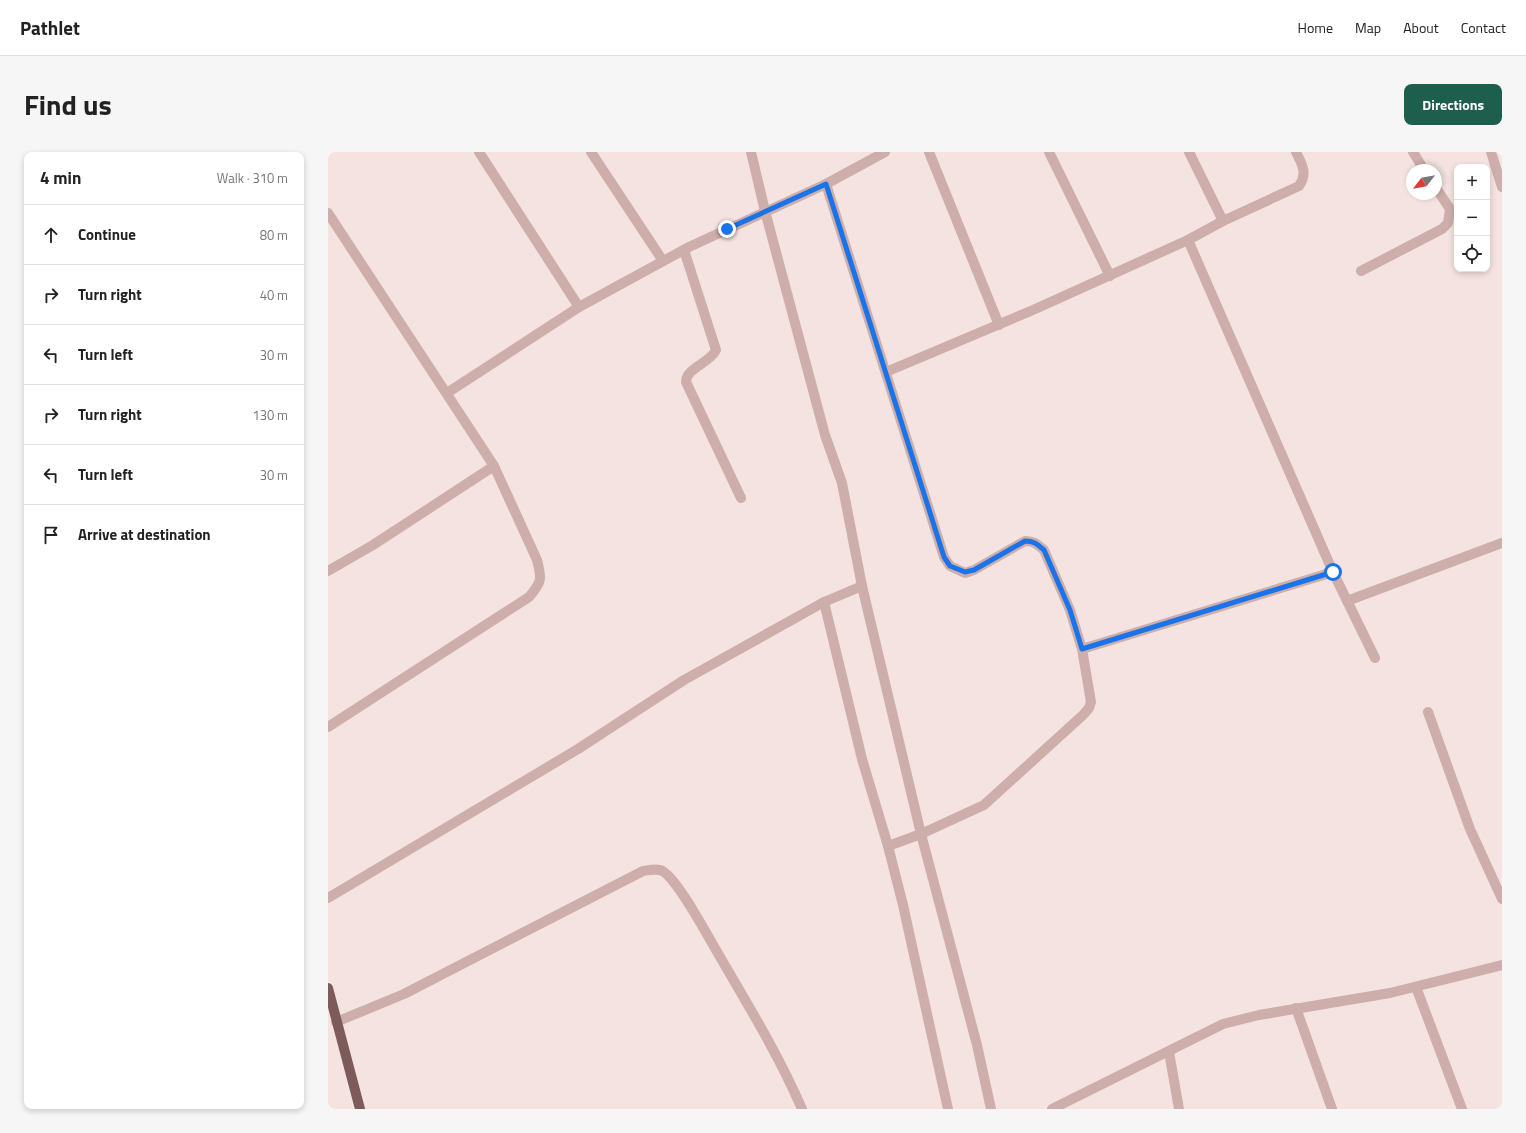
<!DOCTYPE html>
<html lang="en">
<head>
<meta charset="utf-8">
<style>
  :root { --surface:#fff; --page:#f6f6f6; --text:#222; --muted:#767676; --line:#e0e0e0; --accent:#1d5e4c }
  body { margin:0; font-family:"Titillium Web",sans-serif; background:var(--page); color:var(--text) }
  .controls { position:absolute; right:12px; top:12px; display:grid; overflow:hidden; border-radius:8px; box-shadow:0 2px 6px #0003 }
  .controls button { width:36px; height:36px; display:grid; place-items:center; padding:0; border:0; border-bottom:1px solid var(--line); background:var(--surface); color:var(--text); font:20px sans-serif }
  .compass { position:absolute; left:1078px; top:12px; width:36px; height:36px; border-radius:50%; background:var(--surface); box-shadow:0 2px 6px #0003; rotate:239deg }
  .stop { position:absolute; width:12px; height:12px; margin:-9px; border:3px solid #1a73e8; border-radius:50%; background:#fff }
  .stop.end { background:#1a73e8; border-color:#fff; box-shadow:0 1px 4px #0008 }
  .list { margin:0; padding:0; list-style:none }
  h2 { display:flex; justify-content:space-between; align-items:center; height:52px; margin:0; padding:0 16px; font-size:17px }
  h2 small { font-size:13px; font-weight:400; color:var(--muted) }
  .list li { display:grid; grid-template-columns:26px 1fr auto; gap:12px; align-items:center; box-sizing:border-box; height:60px; padding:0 16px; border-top:1px solid var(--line) }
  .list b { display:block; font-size:15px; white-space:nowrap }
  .list em { font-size:13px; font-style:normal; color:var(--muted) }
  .icon { flex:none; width:22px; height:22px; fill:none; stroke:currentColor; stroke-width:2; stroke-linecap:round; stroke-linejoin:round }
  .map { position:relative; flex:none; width:1174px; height:957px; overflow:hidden; border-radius:8px }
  header { display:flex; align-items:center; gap:24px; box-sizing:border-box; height:56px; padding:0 20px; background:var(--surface); border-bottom:1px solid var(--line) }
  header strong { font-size:19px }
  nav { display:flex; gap:22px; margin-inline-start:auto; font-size:14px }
  .intro { display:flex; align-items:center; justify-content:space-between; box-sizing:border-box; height:96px; padding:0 24px }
  h1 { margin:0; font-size:28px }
  .button { padding:10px 18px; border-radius:8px; background:var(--accent); color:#fff; font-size:14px; font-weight:700 }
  main { display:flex; gap:24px; padding:0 24px }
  aside { flex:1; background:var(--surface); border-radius:8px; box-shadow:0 2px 6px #0003 }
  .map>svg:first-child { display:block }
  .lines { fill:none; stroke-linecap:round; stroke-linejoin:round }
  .minor { stroke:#cdaeaa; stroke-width:10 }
  .primary { stroke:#7d5b5b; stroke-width:10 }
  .route { stroke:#1a73e8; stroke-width:5 }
</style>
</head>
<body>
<header>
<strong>Pathlet</strong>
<nav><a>Home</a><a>Map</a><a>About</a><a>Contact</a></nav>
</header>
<div class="intro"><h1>Find us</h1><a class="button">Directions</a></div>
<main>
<aside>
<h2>4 min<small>Walk · 310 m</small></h2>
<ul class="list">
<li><svg class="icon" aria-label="ahead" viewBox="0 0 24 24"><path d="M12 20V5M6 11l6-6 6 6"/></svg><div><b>Continue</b></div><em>80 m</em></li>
<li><svg class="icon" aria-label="right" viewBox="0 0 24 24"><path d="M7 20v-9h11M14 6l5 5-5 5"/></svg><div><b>Turn right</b></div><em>40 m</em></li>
<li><svg class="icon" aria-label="left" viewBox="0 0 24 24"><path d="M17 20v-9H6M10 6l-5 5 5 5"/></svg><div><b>Turn left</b></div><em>30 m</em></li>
<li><svg class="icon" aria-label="right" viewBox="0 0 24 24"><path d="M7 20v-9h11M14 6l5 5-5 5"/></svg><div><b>Turn right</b></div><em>130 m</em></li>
<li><svg class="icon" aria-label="left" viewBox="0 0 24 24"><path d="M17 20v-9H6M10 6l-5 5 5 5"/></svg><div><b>Turn left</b></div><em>30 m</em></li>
<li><svg class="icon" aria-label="arrive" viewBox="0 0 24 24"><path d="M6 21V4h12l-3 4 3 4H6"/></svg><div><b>Arrive at destination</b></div></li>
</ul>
</aside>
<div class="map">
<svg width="1174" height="957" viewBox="0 0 1174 957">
  <rect width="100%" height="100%" fill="#f4e3e0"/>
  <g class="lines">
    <g class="minor">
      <path d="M151,0l100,155"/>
      <path d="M263,0l72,109"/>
      <path d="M423,0l14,59 60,224 17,48 20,103 59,248 56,211 14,64"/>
      <path d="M601,0l70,173"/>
      <path d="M721,0l61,124"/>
      <path d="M861,0l34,69"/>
      <path d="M1085,0l11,18"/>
      <path d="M1163,0l11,35"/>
      <path d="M498,32l118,373 6,9 15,7 9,-3 51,-29c9,0 12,3 19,9l26,60 12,39 9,53 -2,6 -6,7 -99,90 -63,29 -33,12"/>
      <path d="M0,61l166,253 43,94c5,19 5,22 -8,37l-201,130"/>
      <path d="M860,88l145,332 42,86"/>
      <path d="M356,98l32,100c-6,13 -30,18 -30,32l55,116"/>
      <path d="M1033,119l81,-42 6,-6 2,-14 -14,-21"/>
      <path d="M558,220l147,-62 155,-70 35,-19 76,-35c9,-12 3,-22 -3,-34"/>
      <path d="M119,241l132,-86 110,-60 137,-63 59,-32"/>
      <path d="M0,419l45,-26 121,-79"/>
      <path d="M1019,449l155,-58"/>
      <path d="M496,450l38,157 26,87 15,59 45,204"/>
      <path d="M754,497l251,-77"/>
      <path d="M1100,560l42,117 32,70"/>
      <path d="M0,746l250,-149 106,-69 140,-78 38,-16"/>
      <path d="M1088,835l46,122"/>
      <path d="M968,856l36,101"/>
      <path d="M8,870l68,-28 239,-123c7,-1 15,-3 21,1 15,11 38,54 48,71 31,54 65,108 90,166"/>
      <path d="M841,900l10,57"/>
      <path d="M724,957l171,-85 36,-9 131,-22 112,-28"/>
    </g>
    <path class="primary" d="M0,836l32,121"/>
  </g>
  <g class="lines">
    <path class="route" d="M399,77l99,-45 118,373 6,9 15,6 9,-2 51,-29c9,0 12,3 19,9l26,60 12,39 251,-77"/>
  </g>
</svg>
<div class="controls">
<button>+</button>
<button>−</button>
<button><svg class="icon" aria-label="locate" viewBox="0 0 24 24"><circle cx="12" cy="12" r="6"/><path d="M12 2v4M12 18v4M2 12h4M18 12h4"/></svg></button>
</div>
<svg class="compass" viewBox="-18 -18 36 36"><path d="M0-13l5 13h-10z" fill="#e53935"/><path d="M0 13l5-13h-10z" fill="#767676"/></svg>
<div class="stop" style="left:1005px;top:420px"></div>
<div class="stop end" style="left:399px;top:77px"></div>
</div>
</main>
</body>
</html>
